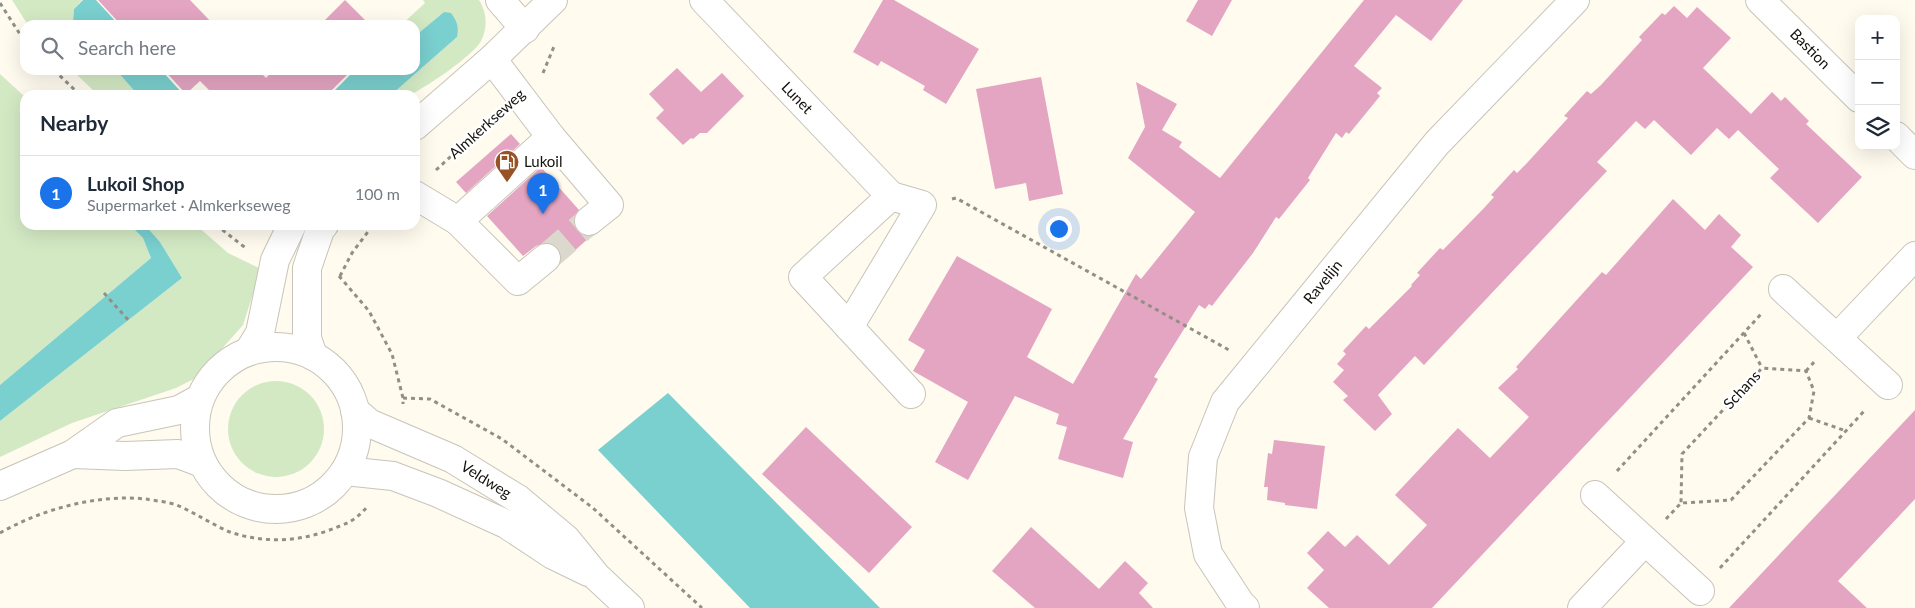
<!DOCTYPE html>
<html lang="en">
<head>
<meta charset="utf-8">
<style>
  :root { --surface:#fff; --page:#f2f2f3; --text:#1f2937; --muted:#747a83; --line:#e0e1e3; --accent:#1a73e8 }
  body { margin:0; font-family:Lato,sans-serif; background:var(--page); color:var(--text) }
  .controls { position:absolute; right:15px; top:15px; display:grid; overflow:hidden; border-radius:10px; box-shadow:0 5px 20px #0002 }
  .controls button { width:45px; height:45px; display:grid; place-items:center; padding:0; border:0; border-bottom:1px solid var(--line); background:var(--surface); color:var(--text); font:25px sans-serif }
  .you { position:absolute; left:1058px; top:228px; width:18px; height:18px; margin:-12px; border:4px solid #fff; border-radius:50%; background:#1a73e8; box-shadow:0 0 0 8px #1a73e833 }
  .badge { display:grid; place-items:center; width:32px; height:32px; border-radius:50%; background:var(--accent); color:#fff; font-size:16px; font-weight:700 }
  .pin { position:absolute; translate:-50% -41px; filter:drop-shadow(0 1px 2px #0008) }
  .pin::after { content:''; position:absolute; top:26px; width:18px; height:15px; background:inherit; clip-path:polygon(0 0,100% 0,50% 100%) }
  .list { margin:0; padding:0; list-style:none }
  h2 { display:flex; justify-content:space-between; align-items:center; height:65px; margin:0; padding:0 20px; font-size:21px }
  h2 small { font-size:16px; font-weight:400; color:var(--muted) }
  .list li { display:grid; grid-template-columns:32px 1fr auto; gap:15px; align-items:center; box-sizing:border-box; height:75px; padding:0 20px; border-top:1px solid var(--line) }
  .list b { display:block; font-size:19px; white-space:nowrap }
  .list p { margin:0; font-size:16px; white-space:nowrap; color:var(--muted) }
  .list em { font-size:16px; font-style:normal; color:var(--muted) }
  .icon { flex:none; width:28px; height:28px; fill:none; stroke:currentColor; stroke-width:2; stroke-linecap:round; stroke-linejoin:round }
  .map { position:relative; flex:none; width:1915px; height:608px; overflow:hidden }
  .search { position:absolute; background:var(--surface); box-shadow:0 5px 20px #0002; left:20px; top:20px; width:400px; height:55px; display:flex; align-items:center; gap:12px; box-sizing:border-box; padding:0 18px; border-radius:15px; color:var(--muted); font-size:19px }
  .panel { position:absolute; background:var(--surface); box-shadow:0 5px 20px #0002; left:20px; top:90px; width:400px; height:140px; border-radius:15px }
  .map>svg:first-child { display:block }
  .green { fill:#d3e9c4 }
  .water { fill:#7acfcf }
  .building { fill:#e3a5c2 }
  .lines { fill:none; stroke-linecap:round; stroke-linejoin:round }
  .minor-tunnel { stroke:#dcd8cd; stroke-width:28; stroke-dasharray:28 14; stroke-linecap:butt }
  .minor-casing { stroke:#c8c4b9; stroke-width:30 }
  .path { stroke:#928f87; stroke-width:3; stroke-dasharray:4 4; stroke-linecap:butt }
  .minor { stroke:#fff; stroke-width:28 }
  .labels { text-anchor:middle; stroke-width:5; stroke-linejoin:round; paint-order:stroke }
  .street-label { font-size:15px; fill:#13120e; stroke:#fff }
  .poi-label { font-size:15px; fill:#13120e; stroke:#fff; text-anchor:start }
</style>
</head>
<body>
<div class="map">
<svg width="1915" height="608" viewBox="0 0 1915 608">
  <rect width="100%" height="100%" fill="#fffbef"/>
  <g class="green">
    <path d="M12,0h70l-8,9 -1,12 4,4h-49z"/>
    <path d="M423,0h56c8,12 9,28 2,41 -7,14 -56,47 -71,54 -4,2 -13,0 -19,0l66,-58 -13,-25 -29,24v-11h-14l24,-22z"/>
    <path d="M72,70h44l22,25h-40z"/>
    <path d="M0,74l25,23v18l-7,-5 7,7v108h105l13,13 8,20 -151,127z"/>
    <path d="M145,225h51l32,28 33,16 -18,56 -47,53 -20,10 -104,35 -72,34v-36l182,-143 -22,-36z"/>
    <circle cx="276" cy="429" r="48"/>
  </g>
  <g class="water">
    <path d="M83,0h13l23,25h-42l-4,-4 1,-12z"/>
    <path d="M444,12l7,1c6,8 8,14 6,24l-66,58h-61l25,-25h60v-34z"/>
    <path d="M116,70h45l23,25h-46z"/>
    <path d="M130,225h15l15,17 22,36 -182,143v-36l151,-127 -8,-20z"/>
    <path d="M668,393l212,215h-130l-152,-158z"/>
  </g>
  <g class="building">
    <path d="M98,0h92l24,25h-93z"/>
    <path d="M345,0l25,25h-50z"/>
    <path d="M883,0h11l85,49 -33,55 -23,-14 2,-4 -44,-25 -3,5 -25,-14z"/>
    <path d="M1198,0h34l-20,36 -26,-15z"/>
    <path d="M1364,0h99l-32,41 -35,-26 -42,51 28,22 -5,5 3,3 -31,38 -3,-2 -4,6 -6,-5 -28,45 2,2 -31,39 -3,-2 -23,36 -41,53 -3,-2 -4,5 -6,-4 -45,72 4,2 -35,60 10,3 -10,36 -65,-19 9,-32 -11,-3 3,-10 -44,-18 -47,84 -33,-18 33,-60 -55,-31 12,-21 -17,-10 49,-84 95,53 -25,48 46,27 63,-110 5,5 54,-67 -67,-54 17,-31 -9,-45 41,22 -15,26 20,12 -3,5 41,31z"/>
    <path d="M1674,6l13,12 10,-11 34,31 -28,30 48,46 21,-22 9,9 4,-4 24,24 -3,3 56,53 -44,46 -48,-45 9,-9 -41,-39 -9,9 -12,-11 -26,27 -37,-35 -9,9 -9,-8 -39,41 10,9 -183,194 -9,-9 -37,39 14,19 -17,17 -32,-31 5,-4 -15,-14 11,-12 -7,-6 9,-10 -3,-3 23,-25 3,3 43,-43 -1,-1 9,-10 -3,-2 23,-25 3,2 42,-43 9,-10 -3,-2 23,-25 3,3 10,-10 41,-45 -4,-2 23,-25 4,3 10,-9 41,-45 -3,-3 23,-24 3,2z"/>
    <path d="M677,68l24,24 21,-19 22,23 -37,37h-7l-7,6 -2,-1 -8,7 -27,-27 8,-8 -15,-16z"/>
    <path d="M164,70h94l8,8 8,-8h78l-25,25h-113l-14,-14 -14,13z"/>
    <path d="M1041,77l22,117 -34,7 -3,-18 -31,6 -19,-100z"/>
    <path d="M511,134l9,10 -54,49 -10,-11z"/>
    <path d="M541,167l38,43 -5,6v7l3,7 6,5 8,1 -30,27v-7l-3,-8 -7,-5h-7l-8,3 -13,10 -36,-40z"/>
    <path d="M1673,199l32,31 14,-16 22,21 -10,12 22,20 -321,341h-103l-22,-20 17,-18 -17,-17 21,-22 17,16 12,-12 32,30 38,-40 -32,-30 63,-67 32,30 39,-41 -31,-29 20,-19 -2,-2 86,-95 4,3z"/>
    <path d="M1915,410v89l-77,82 29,27h-138z"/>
    <path d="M806,427l106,100 -43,46 -107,-99z"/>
    <path d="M1274,440l51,6 -8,63 -32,-4v-2l-18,-3 1,-13h-4l4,-34 4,1z"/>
    <path d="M1031,527l68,62 26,-28 23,22 -9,10 14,15h-118l-43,-37z"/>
  </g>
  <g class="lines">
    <path class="minor-tunnel" d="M546,258l43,-37"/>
    <defs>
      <g id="minor">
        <path d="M500,0l25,29"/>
        <path d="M704,0l187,196 -88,81 108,117"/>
        <path d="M1760,0l99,98"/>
        <path d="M415,126l77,-67 61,-59"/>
        <path d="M1896,136l19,19"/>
        <path d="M551,137l58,68 -20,16"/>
        <path d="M415,195l43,26 93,-84 -59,-78"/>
        <path d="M458,221l60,60 28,-23"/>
        <path d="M1783,289l105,96"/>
        <path d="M849,327l73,-122 -31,-9"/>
        <path d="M1837,338l78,-82"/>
        <circle cx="276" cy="428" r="81"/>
        <path d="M249,351l11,-18 15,-73 17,-35"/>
        <path d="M313,356l-6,-18v-70l13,-38 4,-5"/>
        <path d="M355,411l14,12 84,36 65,40 48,40 31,38 33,31"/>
        <path d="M73,454l52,2 53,-2 24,9"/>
        <path d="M345,471l48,5 45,17 68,31 47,31 35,17"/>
        <path d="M0,486l73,-32 44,-31 62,-13 20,-11"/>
        <path d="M1595,495l105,96"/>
        <path d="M1245,608l-5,-5 -32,-49 -9,-46 4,-51 22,-55 212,-259 138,-143"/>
        <path d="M1582,608l63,-67"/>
      </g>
    </defs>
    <use href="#minor" class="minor-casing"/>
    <g class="path">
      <path d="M0,3l25,39"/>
      <path d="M54,70l26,25"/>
      <path d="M543,73l12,-29"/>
      <path d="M436,170l60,-55"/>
      <path d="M952,199l4,-1 273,152"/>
      <path d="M216,225l31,24"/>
      <path d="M339,276l30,35 23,43 11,44v6"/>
      <path d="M340,276l12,-23 21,-28"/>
      <path d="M104,293l26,29"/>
      <path d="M1744,333l18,35"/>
      <path d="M1806,371l10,-11"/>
      <path d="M403,398l27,1 72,40 91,69 109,100"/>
      <path d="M1809,418l37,13"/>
      <path d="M1617,471l146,-159"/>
      <path d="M1666,519l15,-16 50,-3 78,-82 5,-27 -8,-20 -44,-3 -80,86 -1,49"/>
      <path d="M0,533c42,-24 97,-39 146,-34 10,2 24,3 33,7 18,8 34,19 51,26 32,11 66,10 97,-1 20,-8 26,-8 41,-25"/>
      <path d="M1720,568l146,-159"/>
    </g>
    <use href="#minor" class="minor"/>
  </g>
  <defs>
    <symbol id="fuel-pin" viewBox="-11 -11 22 30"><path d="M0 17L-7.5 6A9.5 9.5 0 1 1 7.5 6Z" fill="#975325" stroke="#fff"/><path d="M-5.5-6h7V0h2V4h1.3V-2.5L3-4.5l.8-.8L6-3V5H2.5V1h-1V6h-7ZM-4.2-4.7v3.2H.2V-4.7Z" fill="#fff"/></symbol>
  </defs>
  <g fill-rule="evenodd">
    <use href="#fuel-pin" x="493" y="148" width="28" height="38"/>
  </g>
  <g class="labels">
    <g class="street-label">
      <text transform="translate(1810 49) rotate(45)" y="5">Bastion</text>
      <text transform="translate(797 98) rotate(46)" y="5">Lunet</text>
      <text transform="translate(487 124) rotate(-42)" y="5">Almkerkseweg</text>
      <text transform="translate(1323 282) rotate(-51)" y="5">Ravelijn</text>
      <text transform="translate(1742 390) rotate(-47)" y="5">Schans</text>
      <text transform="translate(486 480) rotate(32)" y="5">Veldweg</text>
    </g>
    <g class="poi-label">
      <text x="524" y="167">Lukoil</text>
    </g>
  </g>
</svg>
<div class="controls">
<button>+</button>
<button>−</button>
<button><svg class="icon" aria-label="layers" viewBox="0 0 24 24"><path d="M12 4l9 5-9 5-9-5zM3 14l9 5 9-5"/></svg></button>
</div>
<div class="you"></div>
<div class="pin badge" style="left:543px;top:214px">1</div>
<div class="search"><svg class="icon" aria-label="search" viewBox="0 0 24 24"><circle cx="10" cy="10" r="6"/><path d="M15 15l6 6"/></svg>Search here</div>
<section class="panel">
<h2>Nearby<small></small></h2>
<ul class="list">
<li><span class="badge">1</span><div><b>Lukoil Shop</b><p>Supermarket · Almkerkseweg</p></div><em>100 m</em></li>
</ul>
</section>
</div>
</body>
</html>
